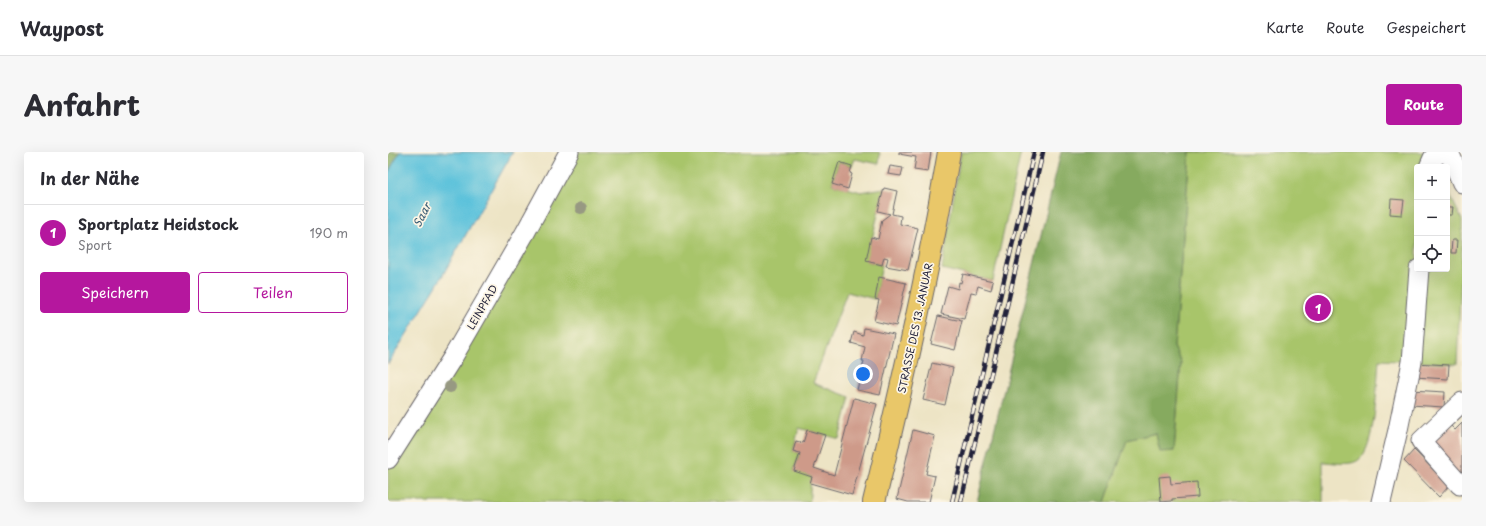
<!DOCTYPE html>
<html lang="de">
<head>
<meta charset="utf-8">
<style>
  :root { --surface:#fff; --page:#f7f7f7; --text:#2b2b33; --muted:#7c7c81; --line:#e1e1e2; --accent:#b5179e }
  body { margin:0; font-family:"Playpen Sans",sans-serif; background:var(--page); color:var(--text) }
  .controls { position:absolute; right:12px; top:12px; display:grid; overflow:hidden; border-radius:4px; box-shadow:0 4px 16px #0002 }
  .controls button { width:36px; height:36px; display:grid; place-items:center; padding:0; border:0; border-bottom:1px solid var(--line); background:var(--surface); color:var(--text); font:20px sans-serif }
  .you { position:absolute; left:475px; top:222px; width:14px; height:14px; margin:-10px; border:3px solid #fff; border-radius:50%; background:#1a73e8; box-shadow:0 0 0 6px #1a73e833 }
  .badge { display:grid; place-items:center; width:26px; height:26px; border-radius:50%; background:var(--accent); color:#fff; font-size:13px; font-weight:700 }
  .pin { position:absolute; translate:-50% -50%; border:2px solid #fff; box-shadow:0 1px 4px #0006 }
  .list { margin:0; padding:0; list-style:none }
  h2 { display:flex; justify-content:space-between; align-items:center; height:52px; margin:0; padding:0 16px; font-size:17px }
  h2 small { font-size:13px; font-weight:400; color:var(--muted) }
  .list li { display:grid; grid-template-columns:26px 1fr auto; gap:12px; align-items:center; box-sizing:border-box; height:56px; padding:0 16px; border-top:1px solid var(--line) }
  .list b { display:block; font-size:15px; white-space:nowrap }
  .list p { margin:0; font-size:13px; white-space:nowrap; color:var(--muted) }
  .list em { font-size:13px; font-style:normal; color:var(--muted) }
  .actions { display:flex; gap:8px; padding:12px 16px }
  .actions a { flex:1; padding:9px 0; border:1px solid var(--accent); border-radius:4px; text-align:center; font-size:14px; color:var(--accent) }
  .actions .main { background:var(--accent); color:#fff }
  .icon { flex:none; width:22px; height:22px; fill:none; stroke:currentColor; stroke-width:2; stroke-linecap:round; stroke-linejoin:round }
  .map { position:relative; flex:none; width:1074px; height:350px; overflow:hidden; border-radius:4px }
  header { display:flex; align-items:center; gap:24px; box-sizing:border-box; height:56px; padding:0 20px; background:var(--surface); border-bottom:1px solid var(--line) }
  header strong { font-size:19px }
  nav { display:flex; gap:22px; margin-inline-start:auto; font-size:14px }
  .intro { display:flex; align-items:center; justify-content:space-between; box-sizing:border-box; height:96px; padding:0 24px }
  h1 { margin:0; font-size:28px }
  .button { padding:10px 18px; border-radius:4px; background:var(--accent); color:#fff; font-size:14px; font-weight:700 }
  main { display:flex; gap:24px; padding:0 24px }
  aside { flex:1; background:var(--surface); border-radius:4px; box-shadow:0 4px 16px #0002 }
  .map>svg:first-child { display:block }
  .green { fill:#a8c56b; stroke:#657453 }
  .forest { fill:#86aa5f; stroke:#54664d }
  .water { fill:#5dc2db; stroke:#40728b }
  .building { fill:#ce9a89 }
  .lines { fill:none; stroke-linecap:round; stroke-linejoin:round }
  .minor-casing { stroke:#69666b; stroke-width:21 }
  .major-casing { stroke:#69666b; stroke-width:24 }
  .minor { stroke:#fff; stroke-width:19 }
  .major { stroke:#e9c769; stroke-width:22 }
  .rail-casing { stroke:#22223b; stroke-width:4.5 }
  .rail { stroke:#fcf5e5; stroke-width:3; stroke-dasharray:9; stroke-linecap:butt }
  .tree { fill:#979982 }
  .labels { text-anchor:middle; stroke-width:3.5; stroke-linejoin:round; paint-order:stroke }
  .street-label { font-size:10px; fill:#22223b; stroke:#fcf5e5 }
  .water-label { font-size:11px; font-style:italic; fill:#375a73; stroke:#fcf5e5 }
</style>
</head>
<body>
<header>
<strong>Waypost</strong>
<nav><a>Karte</a><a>Route</a><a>Gespeichert</a></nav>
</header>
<div class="intro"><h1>Anfahrt</h1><a class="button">Route</a></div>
<main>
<aside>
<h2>In der Nähe<small></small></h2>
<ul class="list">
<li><span class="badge">1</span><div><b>Sportplatz Heidstock</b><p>Sport</p></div><em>190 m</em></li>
</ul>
<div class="actions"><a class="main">Speichern</a><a>Teilen</a></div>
</aside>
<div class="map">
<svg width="1074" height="350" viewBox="0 0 1074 350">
  <rect width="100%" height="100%" fill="#fcf5e5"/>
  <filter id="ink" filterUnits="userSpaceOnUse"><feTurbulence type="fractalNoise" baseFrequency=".025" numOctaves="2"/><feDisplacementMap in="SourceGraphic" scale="8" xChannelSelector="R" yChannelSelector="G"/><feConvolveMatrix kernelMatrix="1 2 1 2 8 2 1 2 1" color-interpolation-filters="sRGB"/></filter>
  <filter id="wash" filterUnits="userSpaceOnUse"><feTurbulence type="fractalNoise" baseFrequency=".012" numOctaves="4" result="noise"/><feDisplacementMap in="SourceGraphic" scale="16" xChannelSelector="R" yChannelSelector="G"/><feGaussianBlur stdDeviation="0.9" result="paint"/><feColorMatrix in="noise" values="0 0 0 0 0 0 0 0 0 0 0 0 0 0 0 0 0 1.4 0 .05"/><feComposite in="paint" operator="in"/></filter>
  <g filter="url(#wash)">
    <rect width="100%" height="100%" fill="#ede4c5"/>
    <g class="green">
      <path d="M187,0h304l1,2 -1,10 -24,-5 -3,7 -13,-4 -7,22 29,8 23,-4 -17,73 15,4 -7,34 -28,-7 -34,91 37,14 -11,42 -40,-11 -6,23 7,2 -6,17 18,7c-3,8 -1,16 -3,25h-421v-35z"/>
      <path d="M573,0h60l-28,129 -51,-12z"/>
      <path d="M802,0h242l5,15h-20v102h30v-80l15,31v34l-5,110 -78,-4c-2,21 -3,91 -22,101 -9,5 -25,1 -34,1v40h-218l22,-62 29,-7 4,18h14l7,-88 -7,-16z"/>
    </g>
    <g class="forest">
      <path d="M0,0h12l-12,21z"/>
      <path d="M673,0h129l-16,195 7,15 -7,89 -14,1 -4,-19 -29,7 -22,62h-128z"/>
    </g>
    <path class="water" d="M12,0h113l-77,135 -48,77v-191z"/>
    <g id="blocks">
      <g class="building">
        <path d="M511,0h32l-3,20 -14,-2 2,-13 -17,-3z"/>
        <path d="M451,10l13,4 -2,7 2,1 -4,15 -16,-5z"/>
        <path d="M502,14l13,2 -2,8 -13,-2z"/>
        <path d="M496,36l13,3 -5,23 9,2 -1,8 18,4 -10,42 -22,-4 2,-8 -4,-1 -2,8 -16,-4 5,-24 7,2 4,-19 8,-6 -12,-3z"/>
        <path d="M1003,47l13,1 -2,15 -12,-1z"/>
        <path d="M1059,55h6l-1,8h-5z"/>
        <path d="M1064,88h5l-1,13h-5z"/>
        <path d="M575,122l30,7 -2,9 -13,-4 -2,7 -5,-1 -7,27 -23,-5 7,-28 10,3 1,-7 2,1z"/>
        <path d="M491,125l27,6 -10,43 -22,-5 5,-21 -4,-1z"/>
        <path d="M550,164l24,5 -7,29 -24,-6z"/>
        <path d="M476,176l30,6 -14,61 -23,-5 7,-29h-2l3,-14 -14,-4 3,-11 9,3z"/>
        <path d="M544,211l21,5 -8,37 -22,-5z"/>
        <path d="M1027,211l34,2 -1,14 -34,-2z"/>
        <path d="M1023,238l34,2 -1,15 -34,-2z"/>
        <path d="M466,246l23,6 -25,91 -42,-12 2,-6 -18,-6 6,-18 -7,-2 3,-10 7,2 4,-13 18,5 -11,33 20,7z"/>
        <path d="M1074,271v58l-31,-39 18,-18 6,6z"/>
        <path d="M525,278l22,6 -9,38 9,2 -6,26h-21l-11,-3z"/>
        <path d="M1026,298l35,36 -10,11 -35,-36z"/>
        <path d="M782,324l1,8 26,-2 1,15 -26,2v2l-11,1 -2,-25z"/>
      </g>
    </g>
  </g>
  <g filter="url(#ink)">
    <use href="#blocks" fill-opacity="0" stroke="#69666b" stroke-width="1"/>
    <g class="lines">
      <defs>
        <g id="minor">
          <path d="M1061,0l13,31"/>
          <path d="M1041,15l4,-9 8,-6"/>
          <path d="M0,307l65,-102 72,-124 44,-81"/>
          <path d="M1072,333l-39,-44 41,-39"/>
          <path d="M993,350l17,-72 14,-68 7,-93"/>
        </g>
        <path id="major" d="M486,350c28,-116 55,-232 75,-350"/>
      </defs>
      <use href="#minor" class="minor-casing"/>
      <use href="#major" class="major-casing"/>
      <use href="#minor" class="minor"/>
      <use href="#major" class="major"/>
      <defs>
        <g id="rail">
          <path d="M564,350l82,-350"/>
          <path d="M573,350l82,-350"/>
        </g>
      </defs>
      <use href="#rail" class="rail-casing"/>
      <use href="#rail" class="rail"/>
    </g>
    <g class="tree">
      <circle cx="193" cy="56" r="6"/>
      <circle cx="62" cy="235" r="6"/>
    </g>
  </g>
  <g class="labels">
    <g class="street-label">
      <text transform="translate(94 155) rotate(-60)" y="4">LEINPFAD</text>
      <text transform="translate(527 176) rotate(-78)" y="4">STRASSE DES 13. JANUAR</text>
    </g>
    <g class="water-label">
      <text transform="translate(34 63) rotate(-64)" y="4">Saar</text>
    </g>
  </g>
</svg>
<div class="controls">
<button>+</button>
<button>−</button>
<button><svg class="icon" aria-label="locate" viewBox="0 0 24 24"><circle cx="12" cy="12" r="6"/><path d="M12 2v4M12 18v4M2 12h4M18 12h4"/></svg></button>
</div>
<div class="you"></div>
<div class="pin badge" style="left:930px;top:156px">1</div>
</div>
</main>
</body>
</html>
